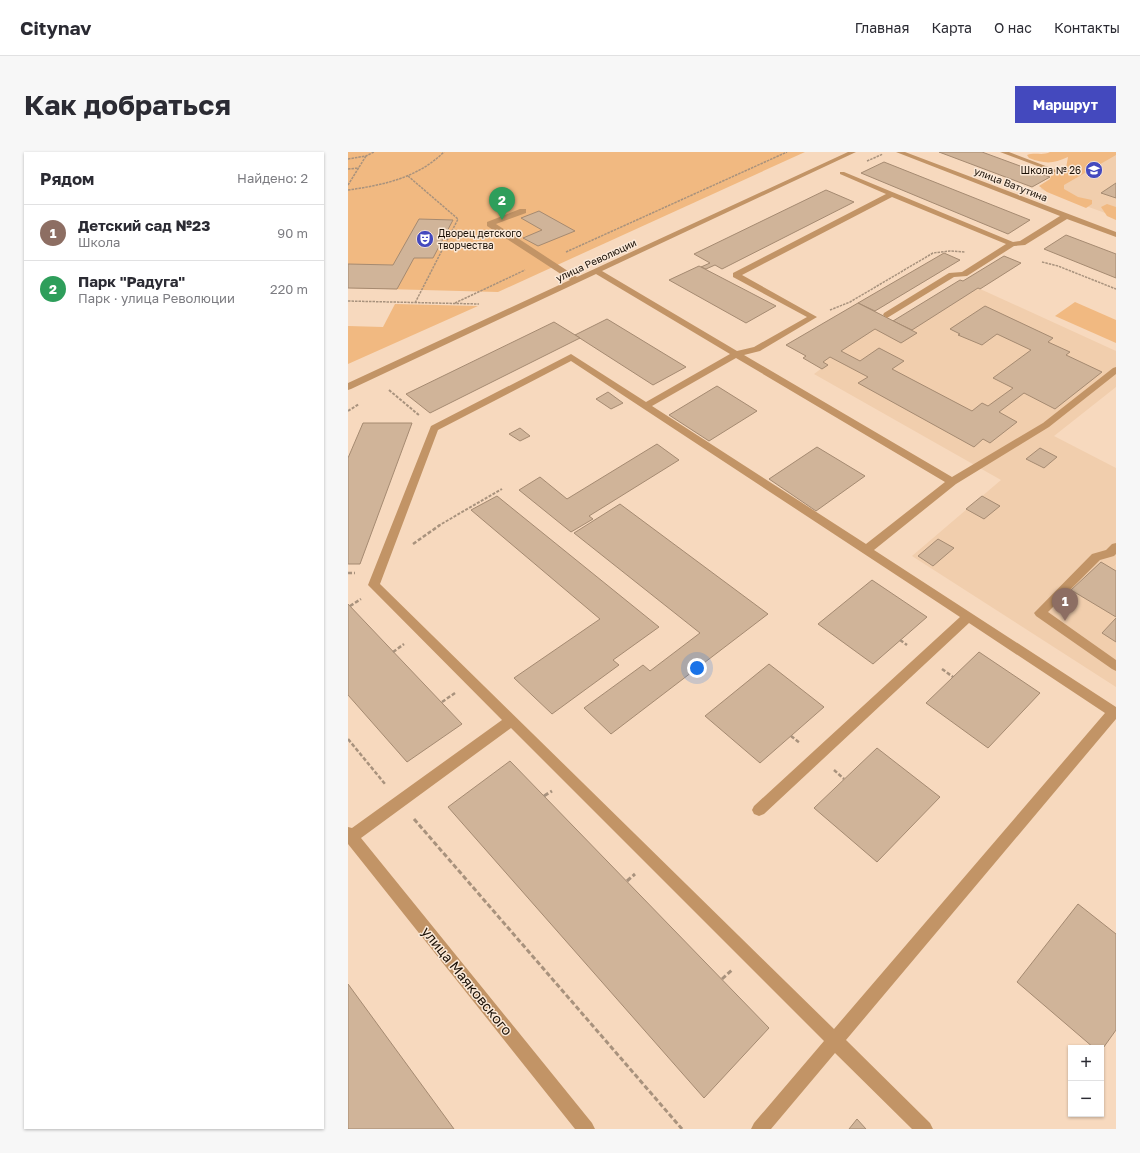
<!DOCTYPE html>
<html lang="ru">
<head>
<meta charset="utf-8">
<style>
  :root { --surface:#fff; --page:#f7f7f7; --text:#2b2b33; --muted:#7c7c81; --line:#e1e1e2; --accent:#4449be }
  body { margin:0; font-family:"Golos Text",sans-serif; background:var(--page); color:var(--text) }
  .controls { position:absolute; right:12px; bottom:12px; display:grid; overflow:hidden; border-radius:0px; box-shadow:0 1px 3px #0004 }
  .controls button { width:36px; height:36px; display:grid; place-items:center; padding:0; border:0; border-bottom:1px solid var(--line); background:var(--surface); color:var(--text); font:20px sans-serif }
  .you { position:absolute; left:349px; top:516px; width:14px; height:14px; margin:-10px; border:3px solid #fff; border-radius:50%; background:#1a73e8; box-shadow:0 0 0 6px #1a73e833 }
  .badge { display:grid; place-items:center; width:26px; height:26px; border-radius:50%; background:var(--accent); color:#fff; font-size:13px; font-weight:700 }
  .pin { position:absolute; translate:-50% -33px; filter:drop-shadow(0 1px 2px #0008) }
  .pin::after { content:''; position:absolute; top:21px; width:14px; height:12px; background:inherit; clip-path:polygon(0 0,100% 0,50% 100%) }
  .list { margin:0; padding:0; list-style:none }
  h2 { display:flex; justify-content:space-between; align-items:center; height:52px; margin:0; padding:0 16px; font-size:17px }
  h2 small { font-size:13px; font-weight:400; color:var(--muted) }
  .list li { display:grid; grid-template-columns:26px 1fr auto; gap:12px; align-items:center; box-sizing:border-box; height:56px; padding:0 16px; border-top:1px solid var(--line) }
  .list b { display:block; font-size:15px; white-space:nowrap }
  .list p { margin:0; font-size:13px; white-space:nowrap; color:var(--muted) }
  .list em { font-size:13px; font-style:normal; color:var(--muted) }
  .map { position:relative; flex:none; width:768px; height:977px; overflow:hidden; border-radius:0px }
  header { display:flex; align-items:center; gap:24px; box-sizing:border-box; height:56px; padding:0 20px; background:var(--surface); border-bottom:1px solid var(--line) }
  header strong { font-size:19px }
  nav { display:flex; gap:22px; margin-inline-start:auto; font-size:14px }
  .intro { display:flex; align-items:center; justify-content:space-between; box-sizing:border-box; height:96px; padding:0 24px }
  h1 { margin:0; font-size:28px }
  .button { padding:10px 18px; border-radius:0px; background:var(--accent); color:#fff; font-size:14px; font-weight:700 }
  main { display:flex; gap:24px; padding:0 24px }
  aside { flex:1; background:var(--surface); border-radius:0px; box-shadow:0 1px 3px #0004 }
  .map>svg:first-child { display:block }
  .built { fill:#f1cead }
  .green { fill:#f1b981 }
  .building { fill:#d0b499; stroke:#a58a71 }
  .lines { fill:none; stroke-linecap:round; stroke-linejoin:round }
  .path-far3 { stroke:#a8927d; stroke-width:1.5; stroke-dasharray:2.5 1; stroke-linecap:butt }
  .path-far2 { stroke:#a8927d; stroke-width:2; stroke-dasharray:3 1.5; stroke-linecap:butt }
  .path-far1 { stroke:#a8927d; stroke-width:2.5; stroke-dasharray:4 2; stroke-linecap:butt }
  .path { stroke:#a8927d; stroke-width:3; stroke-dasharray:5 2.5; stroke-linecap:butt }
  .minor { fill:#c29466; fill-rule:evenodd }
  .labels { text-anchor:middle; stroke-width:3; stroke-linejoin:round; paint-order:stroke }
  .far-poi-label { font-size:10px; fill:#1a1006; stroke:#fbe9d8; text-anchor:end }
  .far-street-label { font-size:10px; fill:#1a1006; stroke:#fbe9d8 }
  .near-street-label { font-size:14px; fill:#1a1006; stroke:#fbe9d8 }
</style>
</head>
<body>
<header>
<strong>Citynav</strong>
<nav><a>Главная</a><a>Карта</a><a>О нас</a><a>Контакты</a></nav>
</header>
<div class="intro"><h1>Как добраться</h1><a class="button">Маршрут</a></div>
<main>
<aside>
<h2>Рядом<small>Найдено: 2</small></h2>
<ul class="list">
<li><span class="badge" style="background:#8d6e63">1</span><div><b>Детский сад №23</b><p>Школа</p></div><em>90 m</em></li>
<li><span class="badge" style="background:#2e9e5b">2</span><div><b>Парк &quot;Радуга&quot;</b><p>Парк · улица Революции</p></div><em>220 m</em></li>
</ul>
</aside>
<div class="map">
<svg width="768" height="977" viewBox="0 0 768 977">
  <rect width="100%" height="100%" fill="#f7d9be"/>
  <g class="built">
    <path d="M755,0h13v65l-76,-28z"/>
    <path d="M630,136l138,63v36l-62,49 62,32v219l-204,-131 89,-76 -187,-106 8,-6 -19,-10 2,-2 -19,-11 72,-42 54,27z"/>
  </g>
  <g class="green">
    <path d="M0,0h457l-307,140 -150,-4z"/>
    <path d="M702,0h66v3l-52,30v4l14,8 14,3v4l-6,4 -39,-16 -8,-6 11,-7 2,-5 14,-6 2,-11c-15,7 -23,7 -39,1l-2,-3c8,-3 16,1 23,-3z"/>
    <path d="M759,52l9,3v13l-9,-4 -6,-9z"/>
    <path d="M727,150l41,18v23l-61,-27z"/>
    <path d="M47,152l83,2 -130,58v-38l35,1z"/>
  </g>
  <g class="building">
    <path d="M591,0h43l68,25 -18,10z"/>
    <path d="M536,10l146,58 -22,14 -147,-61z"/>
    <path d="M768,31v15l-15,-5z"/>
    <path d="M478,38l28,12 -132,67 -7,-4 -9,4 -5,-2 9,-4 -16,-9z"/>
    <path d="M191,59l36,20 -37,15 -15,-8 19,-8 -21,-12z"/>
    <path d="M71,67l34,1 -20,38h-19l-17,31 -49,-1v-24l45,1z"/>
    <path d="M718,83l50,19v24l-72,-29z"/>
    <path d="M596,101l16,7 -85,51 -17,-8z"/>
    <path d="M656,104l17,7 -41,26 -2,-1 -66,42 -19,-9 67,-41 3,1z"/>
    <path d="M351,114l2,1 75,39 -30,17 -77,-43z"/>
    <path d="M510,151l59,30 -16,10 -26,-14 -34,22 19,10 19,-13 25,13 -12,8 80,42 10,-8 6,3 25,-18 -20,-10 38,-28 -34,-16 -15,11 -24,-10 2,-1 -10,-5 35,-23 68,32 -5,4 22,10 -4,3 36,17 -47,37 -31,-16 -25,19 18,10 -27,21 -7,-4 -9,8 -116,-64 10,-6 -38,-20 -7,5 5,3 -6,4 -19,-11 3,-2 -20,-11z"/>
    <path d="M259,167l79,48 -33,18 -78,-50z"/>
    <path d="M206,170l26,16 -150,75 -24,-19z"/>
    <path d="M369,234l40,25 -48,30 -40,-26z"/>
    <path d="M260,240l15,11 -12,6 -15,-10z"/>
    <path d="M15,271h49l-52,141h-12v-106z"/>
    <path d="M172,276l10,8 -10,5 -11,-7z"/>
    <path d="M309,292l22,16 -90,56 4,3 -22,13 -52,-42 21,-13 27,22z"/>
    <path d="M469,295l48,29 -49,35 -47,-32z"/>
    <path d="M692,296l17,9 -13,11 -18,-9z"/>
    <path d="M149,344l162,131 -46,33 6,5 -67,49 -38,-36 86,-59 -129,-109z"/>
    <path d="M634,344l18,10 -16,13 -18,-10z"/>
    <path d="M272,352l148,110 -157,120 -27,-26 59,-43 7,6 50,-38 -126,-100z"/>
    <path d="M590,387l16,9 -21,18 -15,-10z"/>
    <path d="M753,410l15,9v46l-45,-27z"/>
    <path d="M524,428l55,37 -54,47 -55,-40z"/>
    <path d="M0,452l114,120 -55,38 -59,-67z"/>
    <path d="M768,466v24l-14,-9z"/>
    <path d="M631,500l61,41 -52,55 -62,-45z"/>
    <path d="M421,512l55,43 -64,56 -55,-47z"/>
    <path d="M529,596l63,49 -63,65 -63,-54z"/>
    <path d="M162,609l259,267 -65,70 -256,-291z"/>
    <path d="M730,752l38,30v96l-15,21v-3h-7l-77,-66z"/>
    <path d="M0,832l106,145h-106z"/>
    <path d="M509,967l9,10h-17z"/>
  </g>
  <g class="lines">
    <g class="path-far3">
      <path d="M0,7l18,-3 8,-4"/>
      <path d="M519,9l16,-7"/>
      <path d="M0,17l11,-1"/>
      <path d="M60,24l50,43 -43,84"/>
      <path d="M0,33l18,-29"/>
      <path d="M0,38c36,-5 69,-12 96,-38"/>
      <path d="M218,100l221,-100"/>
      <path d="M694,110l16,4 58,23"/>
      <path d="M0,149l131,3"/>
      <path d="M107,151l70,-33"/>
      <path d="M482,158l20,-8 83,-49 17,-2 15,1"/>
    </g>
    <g class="path-far2">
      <path d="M41,238l31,26"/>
      <path d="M0,259l11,-7"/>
      <path d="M90,374l64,-37"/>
    </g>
    <g class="path-far1">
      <path d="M65,392l27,-19"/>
      <path d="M0,421h7"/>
      <path d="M2,454l11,-7"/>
      <path d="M552,488l7,5"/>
      <path d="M45,500l11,-8"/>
      <path d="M594,517l11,8"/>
      <path d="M94,550l13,-9"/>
      <path d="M443,584l9,7"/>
      <path d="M0,587l37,45"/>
      <path d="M486,618l10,9"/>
    </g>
    <g class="path">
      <path d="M196,644l8,-5"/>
      <path d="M66,667l268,310"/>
      <path d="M279,729l8,-7"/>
      <path d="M374,827l10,-9"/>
    </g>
    <g class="minor">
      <path d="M500,0h8l-254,119 135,80 17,-4 53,-30 -74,-40v-4l153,-79 -46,-20v-2h4l169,70 7,-1 40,-25 -164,-64h9l211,80v5l-49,-18 -42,26 -11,1 -47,30 -13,1 -67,41 -4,-3 1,-2 65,-40 13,-1 44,-28 -114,-47 -150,78 75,42 -57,34 -16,4 208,122 91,-54 70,-55 3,-1v7l-67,53 -93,57 -82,66 242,157v12l-270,321 84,83 3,6h-21l-77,-76 -64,76h-20l3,-6 70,-82 -313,-313 -150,110 231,285 3,6h-20l-227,-285v-17l4,1 150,-108 -134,-135 63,-159 140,-72 75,48 84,-48 -134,-80 -245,115 -3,1v-7l222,-103 -83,-54v-4l33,-13h6v4l-30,11 81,53zM388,206l209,124 -79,62 -214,-138zM223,209l389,256 -206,189 -2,4 2,4 5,2 5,-2 205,-191 136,90 -271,316 -454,-445 58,-154z"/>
      <path d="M652,0h9l55,21 -5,1z"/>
      <path d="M768,391v11l-2,2 -14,4 -52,52 68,48v11l-4,-2 -76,-53 -2,-3 58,-59 14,-4 6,-6z"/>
    </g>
  </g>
  <defs>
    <symbol id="school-disc" viewBox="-11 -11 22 22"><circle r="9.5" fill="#4449be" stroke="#fbe9d8"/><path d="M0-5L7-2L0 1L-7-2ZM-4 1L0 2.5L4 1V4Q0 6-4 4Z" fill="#fff"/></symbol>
    <symbol id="theatre-disc" viewBox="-11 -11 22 22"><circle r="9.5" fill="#4449be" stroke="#fbe9d8"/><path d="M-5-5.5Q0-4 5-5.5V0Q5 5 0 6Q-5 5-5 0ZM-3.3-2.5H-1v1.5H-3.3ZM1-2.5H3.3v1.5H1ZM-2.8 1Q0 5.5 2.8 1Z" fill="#fff"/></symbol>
  </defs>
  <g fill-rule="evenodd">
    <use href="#school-disc" x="736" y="8" width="20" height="20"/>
    <use href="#theatre-disc" x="67" y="77" width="20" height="20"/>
  </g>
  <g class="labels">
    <g class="far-poi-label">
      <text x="733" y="22">Школа № 26</text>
      <text x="90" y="85" text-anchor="start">Дворец детского<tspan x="90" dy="12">творчества</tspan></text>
    </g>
    <g class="far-street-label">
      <text transform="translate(663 32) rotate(21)" y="4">улица Ватутина</text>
      <text transform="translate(248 108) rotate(-25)" y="4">улица Революции</text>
    </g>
    <g class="near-street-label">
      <text transform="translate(119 829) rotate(51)" y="5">улица Маяковского</text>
    </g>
  </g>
</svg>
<div class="controls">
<button>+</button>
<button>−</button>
</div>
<div class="you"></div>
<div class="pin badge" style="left:717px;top:469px;background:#8d6e63">1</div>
<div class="pin badge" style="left:154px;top:68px;background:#2e9e5b">2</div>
</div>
</main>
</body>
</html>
